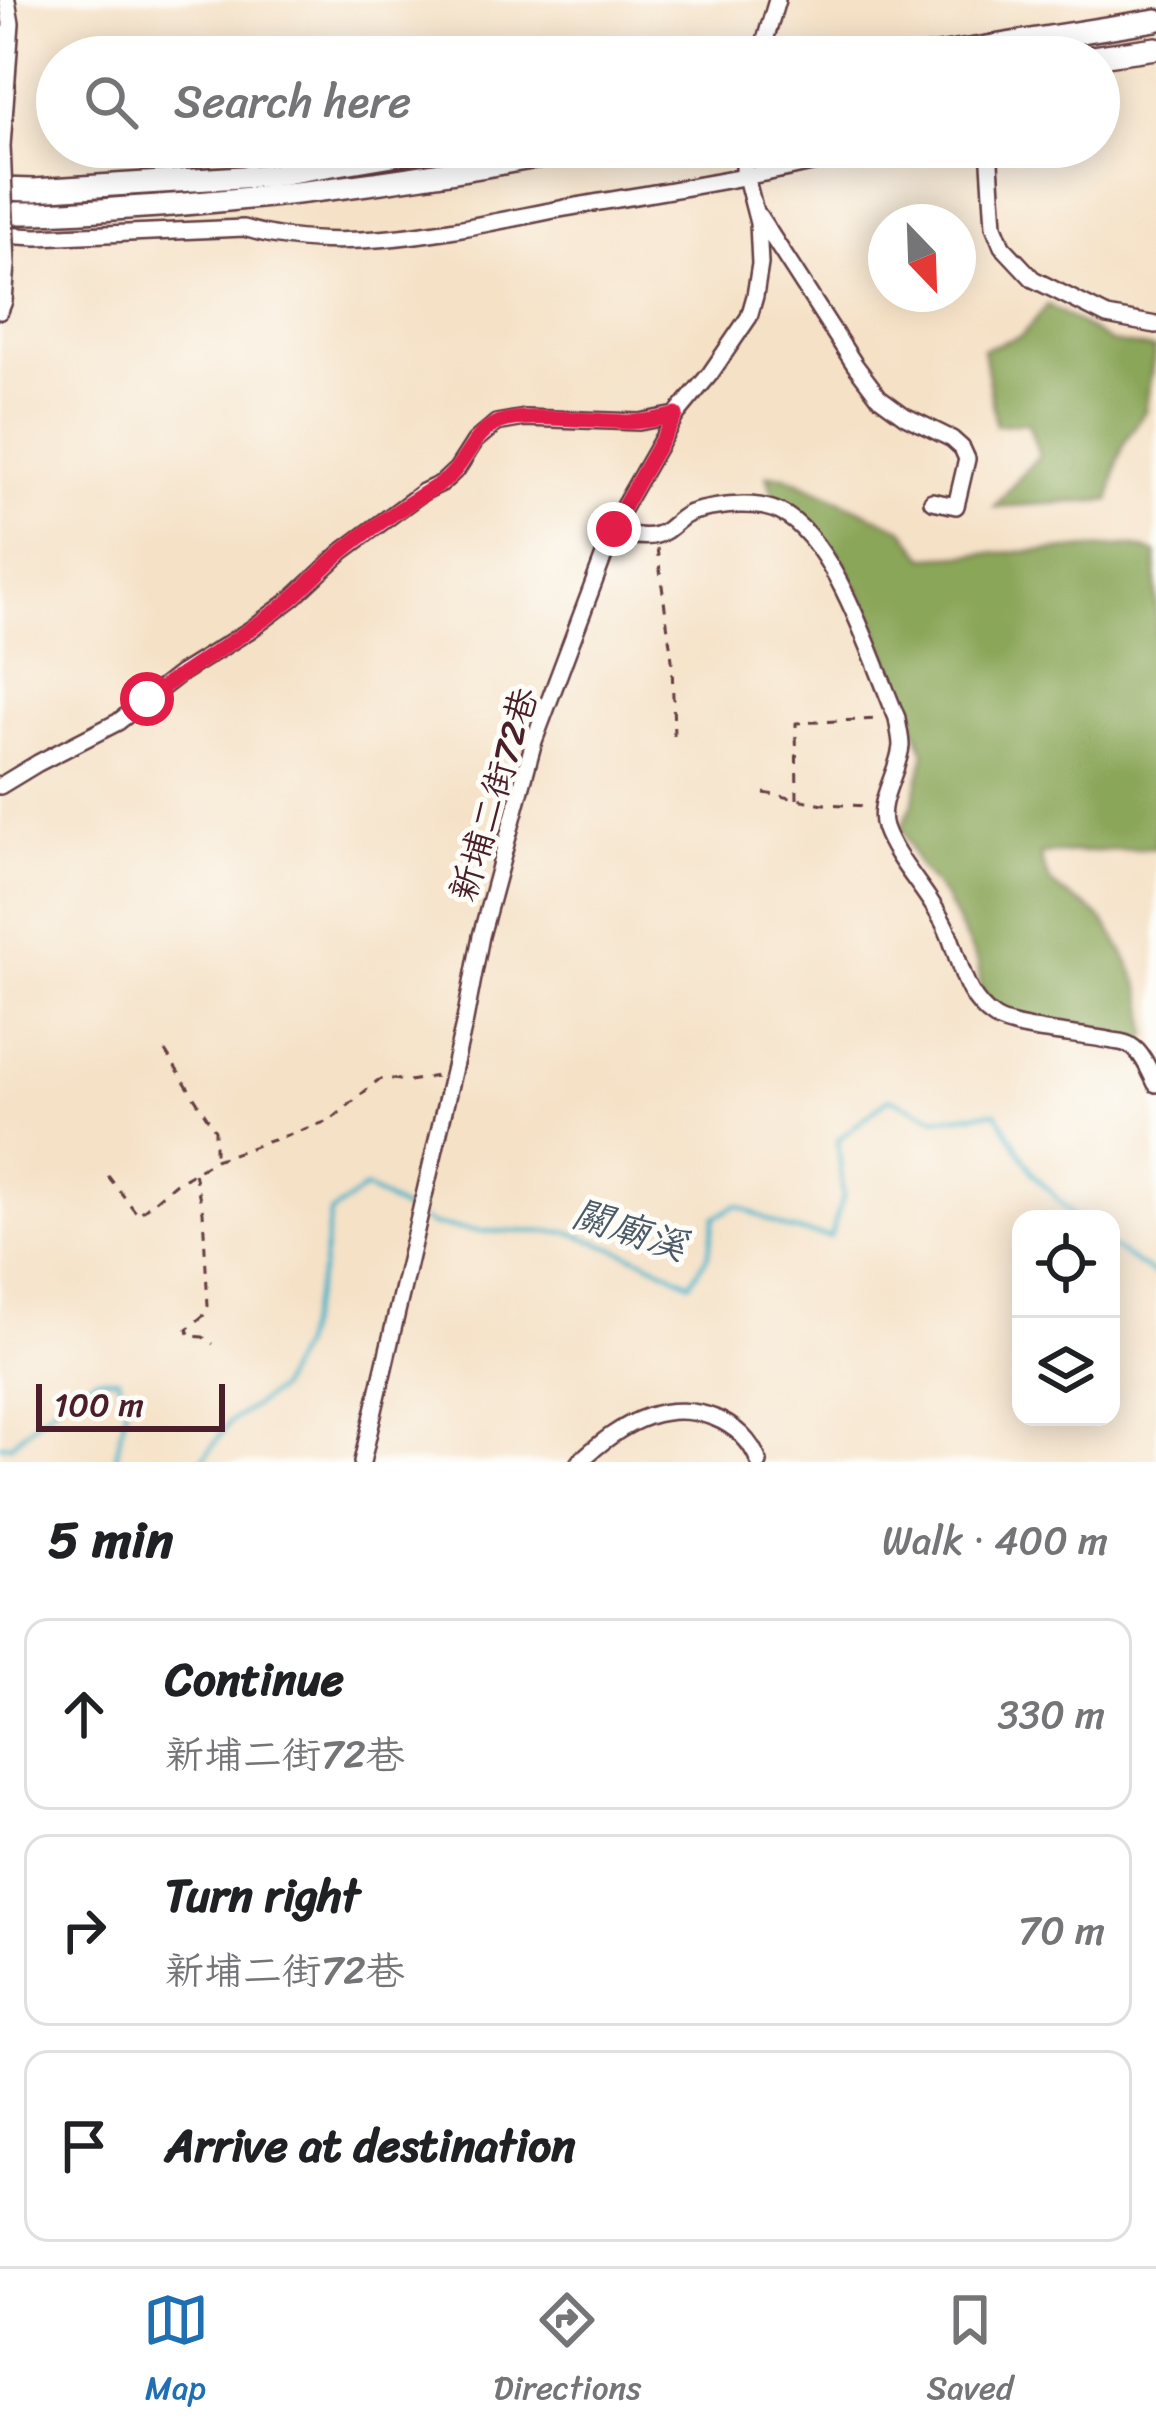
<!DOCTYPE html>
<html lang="en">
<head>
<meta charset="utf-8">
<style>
  :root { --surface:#fff; --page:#f2f2f2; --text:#202124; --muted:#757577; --line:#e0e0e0; --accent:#1f6fb2 }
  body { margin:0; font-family:Sriracha,"LXGW WenKai TC",sans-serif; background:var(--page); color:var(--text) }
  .controls { position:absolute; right:36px; bottom:36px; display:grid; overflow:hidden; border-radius:24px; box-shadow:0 6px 30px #0003 }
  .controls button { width:108px; height:108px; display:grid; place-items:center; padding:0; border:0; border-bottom:3px solid var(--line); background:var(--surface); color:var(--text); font:60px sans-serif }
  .compass { position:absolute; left:868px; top:204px; width:108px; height:108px; border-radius:50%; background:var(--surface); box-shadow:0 6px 30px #0003; rotate:157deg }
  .scale { position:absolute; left:36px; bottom:30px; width:189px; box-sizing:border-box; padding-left:12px; border:6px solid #4a1f2b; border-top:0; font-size:33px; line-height:42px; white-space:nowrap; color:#4a1f2b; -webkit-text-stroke:9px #fdfcf7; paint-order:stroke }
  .stop { position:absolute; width:36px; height:36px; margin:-27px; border:9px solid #e11d48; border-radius:50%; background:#fff }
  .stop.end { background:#e11d48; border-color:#fff; box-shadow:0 3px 12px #0008 }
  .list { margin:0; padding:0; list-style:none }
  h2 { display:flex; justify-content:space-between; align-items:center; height:156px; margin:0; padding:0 48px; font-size:51px }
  h2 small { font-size:39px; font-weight:400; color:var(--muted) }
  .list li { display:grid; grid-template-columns:78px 1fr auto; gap:36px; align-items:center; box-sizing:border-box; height:192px; margin:0 24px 24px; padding:0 24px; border:3px solid var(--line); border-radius:24px }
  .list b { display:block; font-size:45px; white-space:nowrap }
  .list p { margin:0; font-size:39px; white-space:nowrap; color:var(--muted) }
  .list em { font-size:39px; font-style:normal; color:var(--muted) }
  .icon { flex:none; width:66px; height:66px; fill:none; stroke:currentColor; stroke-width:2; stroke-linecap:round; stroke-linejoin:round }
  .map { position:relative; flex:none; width:1156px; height:1462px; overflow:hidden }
  .search { position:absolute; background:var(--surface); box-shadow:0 6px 30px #0003; left:36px; right:36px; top:36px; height:132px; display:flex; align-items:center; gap:30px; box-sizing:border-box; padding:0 42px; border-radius:66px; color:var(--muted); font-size:45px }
  .sheet { height:804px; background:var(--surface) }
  nav { display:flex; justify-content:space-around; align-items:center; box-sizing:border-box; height:168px; border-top:3px solid var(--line); background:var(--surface); font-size:33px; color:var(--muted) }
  nav a { display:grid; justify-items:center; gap:6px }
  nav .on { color:var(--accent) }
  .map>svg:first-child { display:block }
  .forest { fill:#8aa658; stroke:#6a6242; stroke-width:3 }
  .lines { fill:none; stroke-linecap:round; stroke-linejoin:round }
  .stream { stroke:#49b2c7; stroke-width:4.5 }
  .minor-casing { stroke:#643c42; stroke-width:20 }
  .highway-casing { stroke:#643c42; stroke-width:26 }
  .path { stroke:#643c42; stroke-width:3; stroke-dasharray:9 9; stroke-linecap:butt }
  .minor { stroke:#fff; stroke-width:15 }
  .highway { stroke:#fff; stroke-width:21 }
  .minor-bridge-casing { stroke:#643c42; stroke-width:20; stroke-linecap:butt }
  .minor-bridge { stroke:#fff; stroke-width:15 }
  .route { stroke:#e11d48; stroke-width:15 }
  .labels { text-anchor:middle; stroke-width:10; stroke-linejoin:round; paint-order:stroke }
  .street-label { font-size:36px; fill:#4a1f2b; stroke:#fdfcf7 }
  .water-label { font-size:39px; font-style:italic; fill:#4a5a69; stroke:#fdfcf7 }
</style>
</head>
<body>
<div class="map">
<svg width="1156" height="1462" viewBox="0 0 1156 1462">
  <rect width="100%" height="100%" fill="#fdfcf7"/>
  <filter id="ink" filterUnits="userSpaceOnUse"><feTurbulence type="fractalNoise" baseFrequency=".00833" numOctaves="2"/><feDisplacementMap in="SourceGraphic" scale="24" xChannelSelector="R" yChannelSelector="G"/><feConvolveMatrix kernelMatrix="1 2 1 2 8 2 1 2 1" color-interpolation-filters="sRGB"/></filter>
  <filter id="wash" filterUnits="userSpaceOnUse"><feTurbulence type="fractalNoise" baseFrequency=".004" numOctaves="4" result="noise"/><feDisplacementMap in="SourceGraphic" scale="48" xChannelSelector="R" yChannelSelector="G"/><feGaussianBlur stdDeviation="2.7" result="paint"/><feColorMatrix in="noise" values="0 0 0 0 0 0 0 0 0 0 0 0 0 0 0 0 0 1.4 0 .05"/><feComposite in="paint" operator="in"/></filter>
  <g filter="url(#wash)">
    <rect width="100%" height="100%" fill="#f5e1c6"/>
    <g class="forest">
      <path d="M1048,305l63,37 44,7 -10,62 -19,29 -8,20 -8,40 -116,7 45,-52 -11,-32 -32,2 -13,-76 38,-13z"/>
      <path d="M767,475l18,1 118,53 22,28 207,-11 24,7v295l-116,6c9,44 28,36 56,60 16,13 41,62 47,83 4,11 3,26 5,38l-7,6 -33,-11 -61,-7 -51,-14 -14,-17 -4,-29 -33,-65 -27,-33 -16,-38 11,-24 12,-50 -58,-148 -31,-54 -31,-31 -29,-16z"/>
    </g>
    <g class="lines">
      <g class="stream">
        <path d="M424,1220l8,5 46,6 91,1 73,27 48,24 18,-28 7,-38 22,-12 50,24 43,8 13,-40 -5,-57 51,-42 48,20 59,-6 37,61 43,46"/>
        <path d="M1111,1247l45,28"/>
        <path d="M0,1444l10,1 52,-46 34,-21h22l8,30 -11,54"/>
        <path d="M201,1462l29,-40 47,-32 22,-42 23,-78 8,-56 35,-26 49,27"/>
      </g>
    </g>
  </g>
  <g filter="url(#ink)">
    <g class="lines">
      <defs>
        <g id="minor">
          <path d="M760,57l17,-57"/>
          <path d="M2,146l9,-123 -4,-23"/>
          <path d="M989,147l5,79 8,20 31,33 74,37 49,9"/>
          <path d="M759,216l96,149 24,32 26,19 47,23 10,9 5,11 -11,47 -24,-5"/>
          <path d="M0,235l37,2 207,-9c97,30 218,0 316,-19 63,-11 126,-21 189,-33 48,-9 95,-21 143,-29"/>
          <path d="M0,311l4,-10 3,-36"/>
          <path d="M614,529c16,7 37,12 53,1 11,-8 16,-16 30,-19 25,-6 60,-10 83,1 55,26 93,150 117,206 1,9 4,19 4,28 -2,25 -25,56 -17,81 12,35 47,67 63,103 14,31 16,67 48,88 20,13 88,16 118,23 6,1 12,1 18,5 12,7 19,26 25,38"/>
          <path d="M0,786l38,-23 80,-41 63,-49 69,-43 43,-32 50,-47 80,-59 19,-9 15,-14 18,-28 21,-18 29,-5 114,4 37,-7"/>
          <path d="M362,1462l103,-442 16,-84 53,-195 86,-228 56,-98 34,-41 39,-57 6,-21 5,-32 -2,-41 -14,-54 1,-22"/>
          <path d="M579,1462c21,-19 43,-37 70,-46 43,-14 94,3 110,46"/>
        </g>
        <g id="highway">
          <path d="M925,57l231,-37"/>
          <path d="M1092,57l64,-9"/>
          <path d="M0,189l34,1 239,-15 168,-28"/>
          <path d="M0,213c58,1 115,-4 173,-8 141,-11 278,-31 417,-58"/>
        </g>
      </defs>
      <use href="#minor" class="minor-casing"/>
      <use href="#highway" class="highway-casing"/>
      <g class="path">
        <path d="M657,548l15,112 2,76"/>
        <path d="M764,793l60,11 45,2"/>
        <path d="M797,799l-1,-76 84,-4"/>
        <path d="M165,1051l50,79v28"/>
        <path d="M194,1173l9,39 5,94 -4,9 -17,14 3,7 13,1 10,7"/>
        <path d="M108,1176l30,39 38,-32 39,-23 116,-40 46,-39 8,-3 24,3 28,-5"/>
      </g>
      <use href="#minor" class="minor"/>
      <use href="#highway" class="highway"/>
      <defs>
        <path id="minor-bridge" d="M2,146l5,119"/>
      </defs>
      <use href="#minor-bridge" class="minor-bridge-casing"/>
      <use href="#minor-bridge" class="minor-bridge"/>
    </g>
  </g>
  <g class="lines" filter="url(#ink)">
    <path class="route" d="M147,699c46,-35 97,-62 142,-98 19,-16 35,-34 54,-50 30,-25 64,-47 97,-67 24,-15 30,-47 55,-60 24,-13 106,-2 136,-2 16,0 31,-4 45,-7l-56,98 -6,16"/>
  </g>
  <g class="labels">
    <g class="street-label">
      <text transform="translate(493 794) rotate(-73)" y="13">新埔二街72巷</text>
    </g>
    <g class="water-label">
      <text transform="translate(630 1229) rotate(18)" y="14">關廟溪</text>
    </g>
  </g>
</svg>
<div class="controls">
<button><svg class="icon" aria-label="locate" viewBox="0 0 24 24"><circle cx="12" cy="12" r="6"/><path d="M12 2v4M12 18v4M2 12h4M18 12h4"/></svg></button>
<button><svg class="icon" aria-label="layers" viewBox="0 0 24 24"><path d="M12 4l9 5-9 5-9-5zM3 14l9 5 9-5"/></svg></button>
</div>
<svg class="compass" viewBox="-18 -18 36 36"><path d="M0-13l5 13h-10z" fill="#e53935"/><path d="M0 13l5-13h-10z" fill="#757577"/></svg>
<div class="scale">100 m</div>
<div class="stop" style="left:147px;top:699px"></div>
<div class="stop end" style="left:614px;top:529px"></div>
<div class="search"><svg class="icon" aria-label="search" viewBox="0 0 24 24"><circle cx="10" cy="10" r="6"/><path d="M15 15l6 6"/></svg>Search here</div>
</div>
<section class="sheet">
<h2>5 min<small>Walk · 400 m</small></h2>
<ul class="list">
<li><svg class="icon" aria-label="ahead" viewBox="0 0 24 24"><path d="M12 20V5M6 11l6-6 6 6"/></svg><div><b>Continue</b><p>新埔二街72巷</p></div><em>330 m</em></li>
<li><svg class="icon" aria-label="right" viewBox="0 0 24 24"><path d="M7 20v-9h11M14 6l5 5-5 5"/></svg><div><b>Turn right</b><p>新埔二街72巷</p></div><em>70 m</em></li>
<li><svg class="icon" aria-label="arrive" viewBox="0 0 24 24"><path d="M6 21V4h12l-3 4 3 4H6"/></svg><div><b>Arrive at destination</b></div></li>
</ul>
</section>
<nav>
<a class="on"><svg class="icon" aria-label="map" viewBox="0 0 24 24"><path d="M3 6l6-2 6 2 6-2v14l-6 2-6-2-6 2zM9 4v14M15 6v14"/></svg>Map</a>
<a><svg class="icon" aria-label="directions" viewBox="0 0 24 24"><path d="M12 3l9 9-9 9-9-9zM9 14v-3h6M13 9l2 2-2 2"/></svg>Directions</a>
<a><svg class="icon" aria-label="saved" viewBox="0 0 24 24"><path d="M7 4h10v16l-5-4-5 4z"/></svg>Saved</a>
</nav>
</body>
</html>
